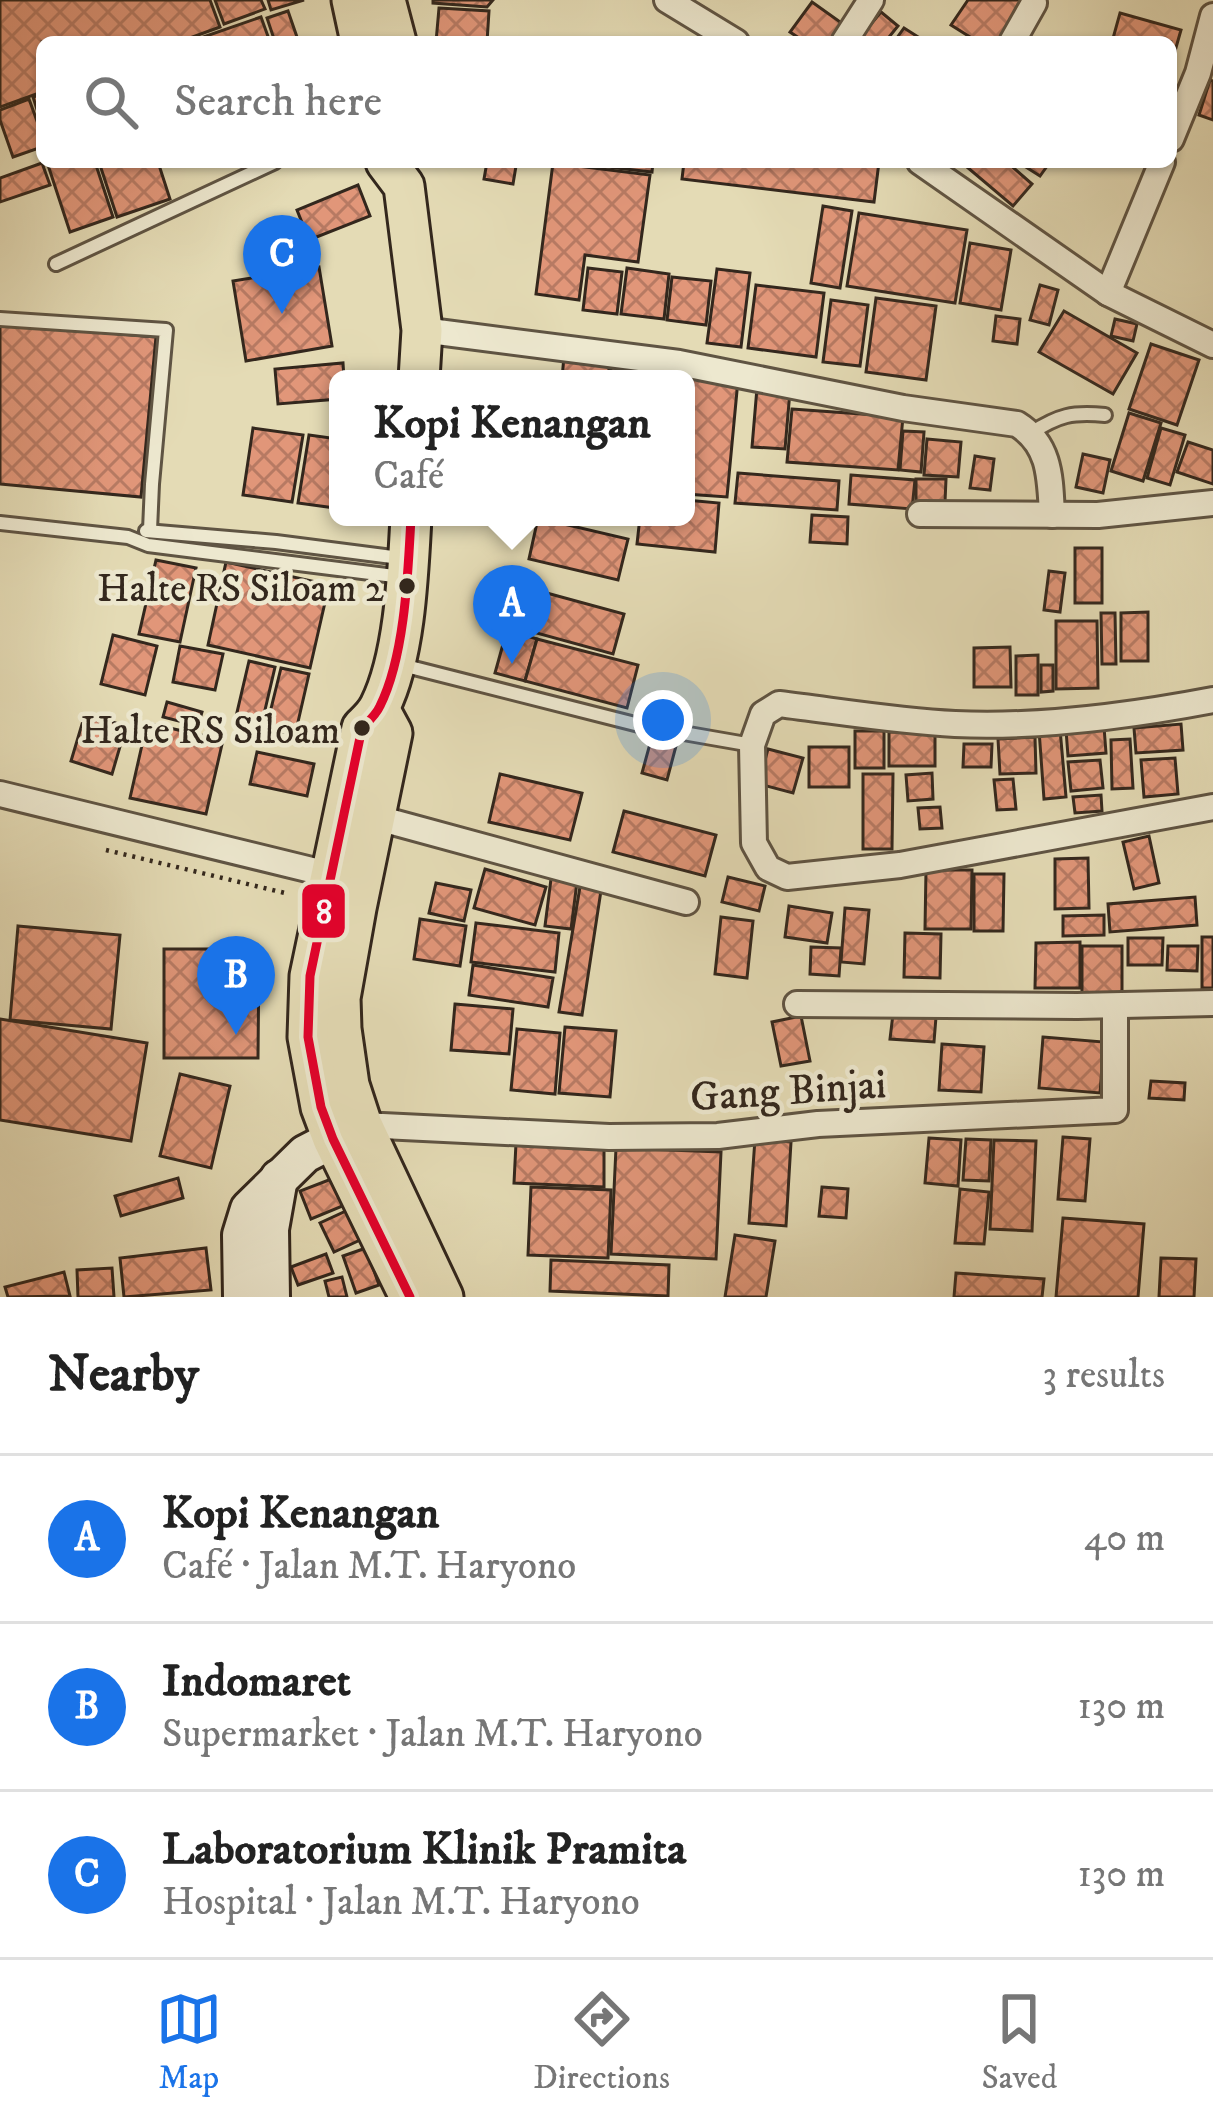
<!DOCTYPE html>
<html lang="en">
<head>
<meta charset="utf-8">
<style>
  :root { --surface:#fff; --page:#f2f2f2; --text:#222; --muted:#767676; --line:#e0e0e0; --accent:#1a73e8 }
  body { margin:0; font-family:"IM FELL DW Pica",serif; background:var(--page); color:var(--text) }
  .you { position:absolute; left:663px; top:720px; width:42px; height:42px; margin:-30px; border:9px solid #fff; border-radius:50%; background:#1a73e8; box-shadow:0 0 0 18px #1a73e833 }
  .badge { display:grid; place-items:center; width:78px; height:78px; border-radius:50%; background:var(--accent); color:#fff; font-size:39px; font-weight:700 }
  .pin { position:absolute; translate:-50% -99px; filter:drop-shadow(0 3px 6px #0008) }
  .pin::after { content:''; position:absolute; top:63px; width:42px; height:36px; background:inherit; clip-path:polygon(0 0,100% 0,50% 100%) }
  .popup { position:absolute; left:329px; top:370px; width:366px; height:156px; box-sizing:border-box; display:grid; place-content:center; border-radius:18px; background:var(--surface); filter:drop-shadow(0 3px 9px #0005); font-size:39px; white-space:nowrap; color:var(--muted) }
  .popup b { font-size:45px; color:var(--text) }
  .popup::after { content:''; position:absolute; left:50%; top:100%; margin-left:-24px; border:24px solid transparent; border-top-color:var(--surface) }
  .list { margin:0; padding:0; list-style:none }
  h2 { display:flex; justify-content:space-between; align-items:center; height:156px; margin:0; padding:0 48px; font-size:51px }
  h2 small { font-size:39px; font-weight:400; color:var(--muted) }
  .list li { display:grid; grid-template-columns:78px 1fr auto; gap:36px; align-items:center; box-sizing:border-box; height:168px; padding:0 48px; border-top:3px solid var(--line) }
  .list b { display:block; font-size:45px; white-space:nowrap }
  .list p { margin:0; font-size:39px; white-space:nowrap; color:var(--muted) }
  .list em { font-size:39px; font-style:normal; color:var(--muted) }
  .icon { flex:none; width:66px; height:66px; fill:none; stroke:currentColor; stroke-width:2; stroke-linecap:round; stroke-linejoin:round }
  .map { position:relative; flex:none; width:1213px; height:1297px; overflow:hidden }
  .search { position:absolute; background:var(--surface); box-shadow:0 3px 9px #0004; left:36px; right:36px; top:36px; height:132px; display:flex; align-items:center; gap:30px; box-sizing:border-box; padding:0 42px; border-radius:18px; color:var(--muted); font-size:45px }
  .sheet { height:660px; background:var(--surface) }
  nav { display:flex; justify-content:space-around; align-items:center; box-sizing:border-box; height:168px; border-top:3px solid var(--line); background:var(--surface); font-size:33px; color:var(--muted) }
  nav a { display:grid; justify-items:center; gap:6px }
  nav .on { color:var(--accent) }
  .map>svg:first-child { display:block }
  .building { fill:url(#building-cross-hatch); stroke:#33271d; stroke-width:3 }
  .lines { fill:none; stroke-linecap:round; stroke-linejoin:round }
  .lane-casing { stroke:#5f5443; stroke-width:18 }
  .street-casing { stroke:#5f5443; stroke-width:30 }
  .secondary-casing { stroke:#33271d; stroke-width:42 }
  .primary-casing { stroke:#33271d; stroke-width:45 }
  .path { stroke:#33271d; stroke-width:4.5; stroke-dasharray:3 6; stroke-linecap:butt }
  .lane { stroke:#ede8cf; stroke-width:12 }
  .street { stroke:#ede8cf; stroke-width:24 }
  .secondary { stroke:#ede8cf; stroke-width:36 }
  .primary { stroke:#e4dbb5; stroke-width:39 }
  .bus-1-casing { stroke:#ede8cf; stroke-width:18 }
  .bus-1 { stroke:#e4002b; stroke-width:9 }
  .bus-dot { fill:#33271d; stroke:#ede8cf; stroke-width:4.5 }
  .labels { text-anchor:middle; stroke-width:9; stroke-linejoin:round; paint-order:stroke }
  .bus-label { font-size:39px; fill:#33271d; stroke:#ede8cf; text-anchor:end }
  .street-label { font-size:42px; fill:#33271d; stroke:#ede8cf }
  .line-badge { stroke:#ede8cf; stroke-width:4.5 }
  .badge-label { font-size:33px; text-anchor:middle; font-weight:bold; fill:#fff }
</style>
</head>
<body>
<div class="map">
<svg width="1213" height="1297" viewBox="0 0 1213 1297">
  <defs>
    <pattern id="building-cross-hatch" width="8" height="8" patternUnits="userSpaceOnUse" patternTransform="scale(3)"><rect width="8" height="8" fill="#e19679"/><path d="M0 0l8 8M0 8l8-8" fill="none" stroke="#b77a63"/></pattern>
  </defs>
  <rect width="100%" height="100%" fill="#e4dbb5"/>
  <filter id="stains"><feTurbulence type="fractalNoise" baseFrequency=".00167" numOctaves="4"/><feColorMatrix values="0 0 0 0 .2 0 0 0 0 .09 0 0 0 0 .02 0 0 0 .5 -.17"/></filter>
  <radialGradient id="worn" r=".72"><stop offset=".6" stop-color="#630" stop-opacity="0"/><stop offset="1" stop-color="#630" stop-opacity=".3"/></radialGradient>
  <g class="building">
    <path d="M0,0h210l10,27 -41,15h-137v50l-42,15z"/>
    <path d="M215,0h46l4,9 -41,15z"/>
    <path d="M268,0h36l-33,10z"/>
    <path d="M433,0h60l-6,7 -54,-4z"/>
    <path d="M968,0h53l5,3 -25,39h-23l-27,-17z"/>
    <path d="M812,2l31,22 -14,18h-24l-15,-10z"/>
    <path d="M439,8l50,3 -2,31h-51z"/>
    <path d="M288,11l10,29 -23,2 -8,-24z"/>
    <path d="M881,12l17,14 -13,16h-29z"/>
    <path d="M1120,13l61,17 -10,35v-23h-59z"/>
    <path d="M261,17l9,25h-81z"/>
    <path d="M904,28l22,14h-32z"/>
    <path d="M1210,80l3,1v39l-14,-5z"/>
    <path d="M42,94v31l-9,-28z"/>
    <path d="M29,99l13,36v12l-29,10 -13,-37v-10z"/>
    <path d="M47,162h48l18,55 -43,15z"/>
    <path d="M99,162h59l12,37 -53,18z"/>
    <path d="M487,162l29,4 -3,18 -29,-5z"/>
    <path d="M564,162h89l-1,10z"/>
    <path d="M684,162h195l-5,40 -192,-23z"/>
    <path d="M961,162h46l25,22 -19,22z"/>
    <path d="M1018,162h32l-10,14z"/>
    <path d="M42,163l8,22 -50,17v-24z"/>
    <path d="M553,163l97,12 -12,87 -53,-7 -6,45 -43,-6z"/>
    <path d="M358,185l12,31 -61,24 -12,-30z"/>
    <path d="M823,206l29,5 -12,77 -29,-5z"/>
    <path d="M859,213l108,17 -12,73 -108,-17z"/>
    <path d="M970,243l41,7 -10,60 -41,-7z"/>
    <path d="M319,267l13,79 -86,15 -13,-80z"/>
    <path d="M588,268l34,4 -5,42 -34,-4z"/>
    <path d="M627,268l42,6 -5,45 -43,-5z"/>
    <path d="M717,269l33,4 -9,74 -34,-4z"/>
    <path d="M672,277l39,4 -5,44 -39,-5z"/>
    <path d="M756,285l68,8 -8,64 -68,-9z"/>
    <path d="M1040,285l18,5 -9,35 -19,-5z"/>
    <path d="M876,298l60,8 -10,74 -60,-8z"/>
    <path d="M831,300l37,5 -8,61 -37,-4z"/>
    <path d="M1064,311l73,42 -24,41 -74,-42z"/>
    <path d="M996,316l24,3 -3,25 -24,-3z"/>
    <path d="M1115,319l22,5 -4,17 -22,-5z"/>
    <path d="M0,324l156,13 -15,160 -141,-13z"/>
    <path d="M1151,344l48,16 -22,65 -48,-16z"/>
    <path d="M564,356l46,5 -2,18h-46z"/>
    <path d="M612,360l46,4 -2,15h-46z"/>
    <path d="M343,363l1,16h-6v20l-60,5 -3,-35z"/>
    <path d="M669,374l69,6 -11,117 -41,-3v-115h-17z"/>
    <path d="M757,388l33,3 -5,58 -33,-2z"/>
    <path d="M792,409l111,8 -5,53 -111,-8z"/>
    <path d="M1129,413l32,10 -18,58 -32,-10z"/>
    <path d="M253,428l50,7 -11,67 -49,-7z"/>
    <path d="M1161,428l24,7 -15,50 -23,-7z"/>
    <path d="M903,431l21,1 -3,40 -21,-2z"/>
    <path d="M309,435l29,4v48l-3,21 -37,-5z"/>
    <path d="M927,439l34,3 -3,35 -34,-2z"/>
    <path d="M1188,442l25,8v34l-36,-12z"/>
    <path d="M1083,454l27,6 -7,33 -27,-6z"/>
    <path d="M975,456l19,3 -4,31 -20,-2z"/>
    <path d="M738,473l101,8 -2,29 -102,-7z"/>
    <path d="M851,475l64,5 -3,29 -63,-5z"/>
    <path d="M916,479h30l-1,23h-29z"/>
    <path d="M686,500l33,3 -4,49 -78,-8 3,-27h46z"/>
    <path d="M812,515l36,2 -1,27 -37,-2z"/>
    <path d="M538,518l90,21 -10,41 -89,-21z"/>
    <rect x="1075" y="548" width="27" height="55"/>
    <path d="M156,560l40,8 -16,74 -41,-8z"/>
    <path d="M226,562l103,23 -19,83 -102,-23z"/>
    <path d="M1049,571l16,2 -5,39 -16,-2z"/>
    <path d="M521,586l103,28 -11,40 -102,-28z"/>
    <path d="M1148,612v49h-27v-48z"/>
    <path d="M1101,613h14l1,51h-14z"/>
    <path d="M1056,621h41l1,67 -42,1z"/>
    <path d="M507,630l30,9 -12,42 -30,-8z"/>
    <path d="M113,635l44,11 -12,49 -44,-11z"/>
    <path d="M537,639l101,26 -11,43 -102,-27z"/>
    <path d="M180,646l43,8 -8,36 -42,-8z"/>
    <path d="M1010,647l1,40h-37v-39z"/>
    <path d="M1038,655v40h-22v-39z"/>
    <path d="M249,661l26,6 -14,60 -26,-6z"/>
    <path d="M1041,665h12v26l-12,1z"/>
    <path d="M281,668l28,6 -14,61 -29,-6z"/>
    <path d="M167,702l35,10 -4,14 -35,-9z"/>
    <path d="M85,714l41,12 -14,48 -41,-13z"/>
    <path d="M147,723l76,17 -17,74 -76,-16z"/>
    <path d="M1181,724l2,26 -47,3 -2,-25z"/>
    <path d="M1104,727l2,26 -38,3 -2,-26z"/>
    <path d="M1060,729l6,68 -22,2 -5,-69z"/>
    <rect x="855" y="731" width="29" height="37"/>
    <rect x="889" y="732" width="46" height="34"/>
    <path d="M1035,737l1,36 -36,1 -2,-35z"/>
    <path d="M1130,739l3,49 -21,1 -1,-49z"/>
    <path d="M651,740l25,6 -9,34 -25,-7z"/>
    <path d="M964,744h28l-1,23h-28z"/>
    <rect x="809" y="747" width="40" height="40"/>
    <path d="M768,749l35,9 -10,35 -34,-9z"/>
    <path d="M257,752l57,12 -7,32 -57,-12z"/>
    <path d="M1175,758l3,36 -34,3 -3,-37z"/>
    <path d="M1100,760l3,28 -32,3 -3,-29z"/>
    <path d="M932,773l1,26 -25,2 -2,-26z"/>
    <path d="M500,774l82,19 -12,47 -81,-18z"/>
    <path d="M863,774h30l-1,75h-29z"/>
    <path d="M1013,779l3,30 -19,1 -3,-30z"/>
    <path d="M1101,795l1,16 -27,2 -2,-16z"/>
    <path d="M940,807l2,21 -22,1 -2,-21z"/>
    <path d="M624,811l92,24 -11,41 -92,-24z"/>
    <path d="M1149,836l10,47 -25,6 -11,-47z"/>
    <path d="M1088,858l1,50 -34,1v-50z"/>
    <path d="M485,869l61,18 -11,38 -61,-17z"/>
    <path d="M926,870h46l-1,59h-46z"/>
    <path d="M974,874h30l-1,57h-29z"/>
    <path d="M728,877l37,9 -6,25 -37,-9z"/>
    <path d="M551,879l26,3 -6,47 -26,-3z"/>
    <path d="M581,881l21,3 -20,131 -23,-3z"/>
    <path d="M436,883l35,7 -7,31 -35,-8z"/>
    <path d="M1195,897l2,28 -87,7 -2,-28z"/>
    <path d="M789,906l43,7 -5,30 -42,-6z"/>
    <path d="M845,908l24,2 -5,54 -23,-2z"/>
    <path d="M1104,915v20l-41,1v-20z"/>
    <path d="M721,917l32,4 -6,57 -32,-4z"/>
    <path d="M420,919l46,7 -6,40 -46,-7z"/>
    <path d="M476,923l83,10 -4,39 -84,-10z"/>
    <path d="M18,926l102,9 -9,94 -101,-9z"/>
    <path d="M905,933l36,1 -1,44 -36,-1z"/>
    <rect x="1202" y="937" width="11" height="51"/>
    <path d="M1128,938h35l-1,27h-34z"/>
    <path d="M1080,942v46h-45l1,-45z"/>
    <rect x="1082" y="946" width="40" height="48"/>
    <path d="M1168,946h30l-1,25 -30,-1z"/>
    <path d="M811,947l30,1 -2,28 -29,-2z"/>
    <path d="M164,949h95l-1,109h-94z"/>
    <path d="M473,965l80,13 -5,29 -79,-12z"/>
    <path d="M455,1004l58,5 -4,45 -58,-4z"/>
    <path d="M893,1014l43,3 -2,25 -44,-3z"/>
    <path d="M801,1016l9,45 -29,5 -9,-44z"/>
    <path d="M0,1019l147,24 -16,98 -131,-21z"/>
    <path d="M565,1027l51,4 -6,66 -51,-4z"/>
    <path d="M517,1029l43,4 -5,61 -44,-4z"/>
    <path d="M1043,1037l61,5 -4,51 -61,-5z"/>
    <path d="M942,1044l42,3 -3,45 -42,-2z"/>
    <path d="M180,1074l50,12 -19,82 -51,-12z"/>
    <path d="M1151,1081l34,2 -1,17 -35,-2z"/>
    <path d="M1063,1137l27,2 -5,62 -27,-2z"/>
    <path d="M929,1138l32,2 -3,46 -33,-3z"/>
    <path d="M755,1139l36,3 -5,84 -37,-3z"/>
    <path d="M966,1139l25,1 -2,41 -26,-1z"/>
    <path d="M994,1140l42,1 -4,90 -42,-2z"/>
    <path d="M516,1143l88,1v43l-90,-4z"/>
    <path d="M616,1148l105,4 -5,107 -105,-5z"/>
    <path d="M178,1178l5,20 -62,18 -6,-20z"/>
    <path d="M334,1178l11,27 -34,14 -11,-28z"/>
    <path d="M531,1187l80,3 -3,68 -80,-3z"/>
    <path d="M822,1187l26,2 -2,29 -27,-2z"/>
    <path d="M960,1189l29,3 -5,52 -29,-1z"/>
    <path d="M346,1211l14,29 -26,12 -14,-29z"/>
    <path d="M1063,1218l81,6 -6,73h-82z"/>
    <path d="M735,1235l40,6 -9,56h-41z"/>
    <path d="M206,1248l5,42 -87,7 -4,-39z"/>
    <path d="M366,1248l13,37 -23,8 -13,-37z"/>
    <path d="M326,1254l7,19 -35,12 -7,-18z"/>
    <path d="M1161,1258l35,1 -2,38h-35z"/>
    <path d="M551,1260l118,5 -1,31 -118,-5z"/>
    <path d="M112,1268l2,29h-36l-1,-27z"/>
    <path d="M64,1272l6,24 -62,1 -3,-10z"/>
    <path d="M956,1273l88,6 -2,18h-88z"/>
    <path d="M342,1277l5,20h-18l-4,-16z"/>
  </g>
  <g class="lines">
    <defs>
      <g id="lane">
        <path d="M56,264l219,-102"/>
        <path d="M0,319l166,11 -14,154 -2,46"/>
        <path d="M1031,433c28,-18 41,-21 74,-18"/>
        <path d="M0,523l128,14 20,8 254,32"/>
        <path d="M146,531l130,11 124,16"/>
        <path d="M402,665l241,61 109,19"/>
      </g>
      <g id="street">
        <path d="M667,0l69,42"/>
        <path d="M844,42l27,-42"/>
        <path d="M1012,42l22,-39"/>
        <path d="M1171,139l27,-66 15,-57"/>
        <path d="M920,162l188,131 105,52"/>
        <path d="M1108,293l54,-131"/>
        <path d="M422,330l257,33 224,45 114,16c34,21 33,55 35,91"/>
        <path d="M920,514l178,1 115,-12"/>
        <path d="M1213,700c-84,16 -173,28 -258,24 -59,-3 -118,-13 -176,-20l-16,10 -11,31 2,98 14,25 19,9 113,-12 313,-58"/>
        <path d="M0,794l332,81"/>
        <path d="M374,817l312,85"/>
        <path d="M797,1004l280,2 136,-3"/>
        <path d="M362,1125l247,12 109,-1 100,-12 297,-14v-104"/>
      </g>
      <g id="secondary">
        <path d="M242,1297l-1,-62 8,-26 56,-55 54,-28"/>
        <path d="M271,1297l-1,-68 9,-51"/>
      </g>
      <g id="primary">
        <path d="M352,0l9,42"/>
        <path d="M385,0l11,42"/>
        <path d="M386,162l18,24 18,144 -3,49"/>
        <path d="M379,709l13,24 -36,175 -16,90 1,31 8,56 13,40 81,172"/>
        <path d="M410,1297l-77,-158 -12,-32 -13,-70 2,-61 52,-248c6,-6 14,-13 18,-22 25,-50 28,-133 31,-189"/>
      </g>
    </defs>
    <use href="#lane" class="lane-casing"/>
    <use href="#street" class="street-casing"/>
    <use href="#secondary" class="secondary-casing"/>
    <use href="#primary" class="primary-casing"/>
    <path class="path" d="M106,850l179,43"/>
    <use href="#lane" class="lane"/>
    <use href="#street" class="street"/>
    <use href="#secondary" class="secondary"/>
    <use href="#primary" class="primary"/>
    <defs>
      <path id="bus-1" d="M410,1297l-77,-158 -12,-32 -13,-70 2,-61 52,-248c6,-6 14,-13 18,-22 25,-50 28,-133 31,-189"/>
    </defs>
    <use href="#bus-1" class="bus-1-casing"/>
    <use href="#bus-1" class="bus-1"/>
  </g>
  <g class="bus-dot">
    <circle cx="407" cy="586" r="10"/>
    <circle cx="362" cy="728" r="10"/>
  </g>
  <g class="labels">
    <g class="bus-label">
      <text x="384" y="601">Halte RS Siloam 2</text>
      <text x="340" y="743">Halte RS Siloam</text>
    </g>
    <g class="street-label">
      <text transform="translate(788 1089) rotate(-4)" y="15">Gang Binjai</text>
    </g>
  </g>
  <rect class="line-badge" x="300" y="882" width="47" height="58" rx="12" fill="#e4002b"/>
  <g class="badge-label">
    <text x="324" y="923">8</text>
  </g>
  <rect width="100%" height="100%" filter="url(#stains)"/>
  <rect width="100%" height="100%" fill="url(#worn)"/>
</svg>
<div class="you"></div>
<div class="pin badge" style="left:512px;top:664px">A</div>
<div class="popup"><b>Kopi Kenangan</b>Café</div>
<div class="pin badge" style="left:236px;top:1035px">B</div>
<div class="pin badge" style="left:282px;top:314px">C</div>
<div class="search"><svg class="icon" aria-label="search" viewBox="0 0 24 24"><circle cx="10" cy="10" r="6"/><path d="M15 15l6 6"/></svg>Search here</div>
</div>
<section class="sheet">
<h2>Nearby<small>3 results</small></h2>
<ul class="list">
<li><span class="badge">A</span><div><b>Kopi Kenangan</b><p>Café · Jalan M.T. Haryono</p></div><em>40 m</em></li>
<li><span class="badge">B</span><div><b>Indomaret</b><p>Supermarket · Jalan M.T. Haryono</p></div><em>130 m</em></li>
<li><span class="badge">C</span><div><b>Laboratorium Klinik Pramita</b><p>Hospital · Jalan M.T. Haryono</p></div><em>130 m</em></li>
</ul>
</section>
<nav>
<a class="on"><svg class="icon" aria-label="map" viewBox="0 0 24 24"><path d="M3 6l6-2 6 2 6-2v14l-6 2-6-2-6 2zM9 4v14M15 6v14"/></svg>Map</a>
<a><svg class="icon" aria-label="directions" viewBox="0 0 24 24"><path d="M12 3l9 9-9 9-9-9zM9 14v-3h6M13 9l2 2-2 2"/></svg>Directions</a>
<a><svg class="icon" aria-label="saved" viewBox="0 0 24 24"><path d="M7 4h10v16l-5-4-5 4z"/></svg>Saved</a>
</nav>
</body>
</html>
